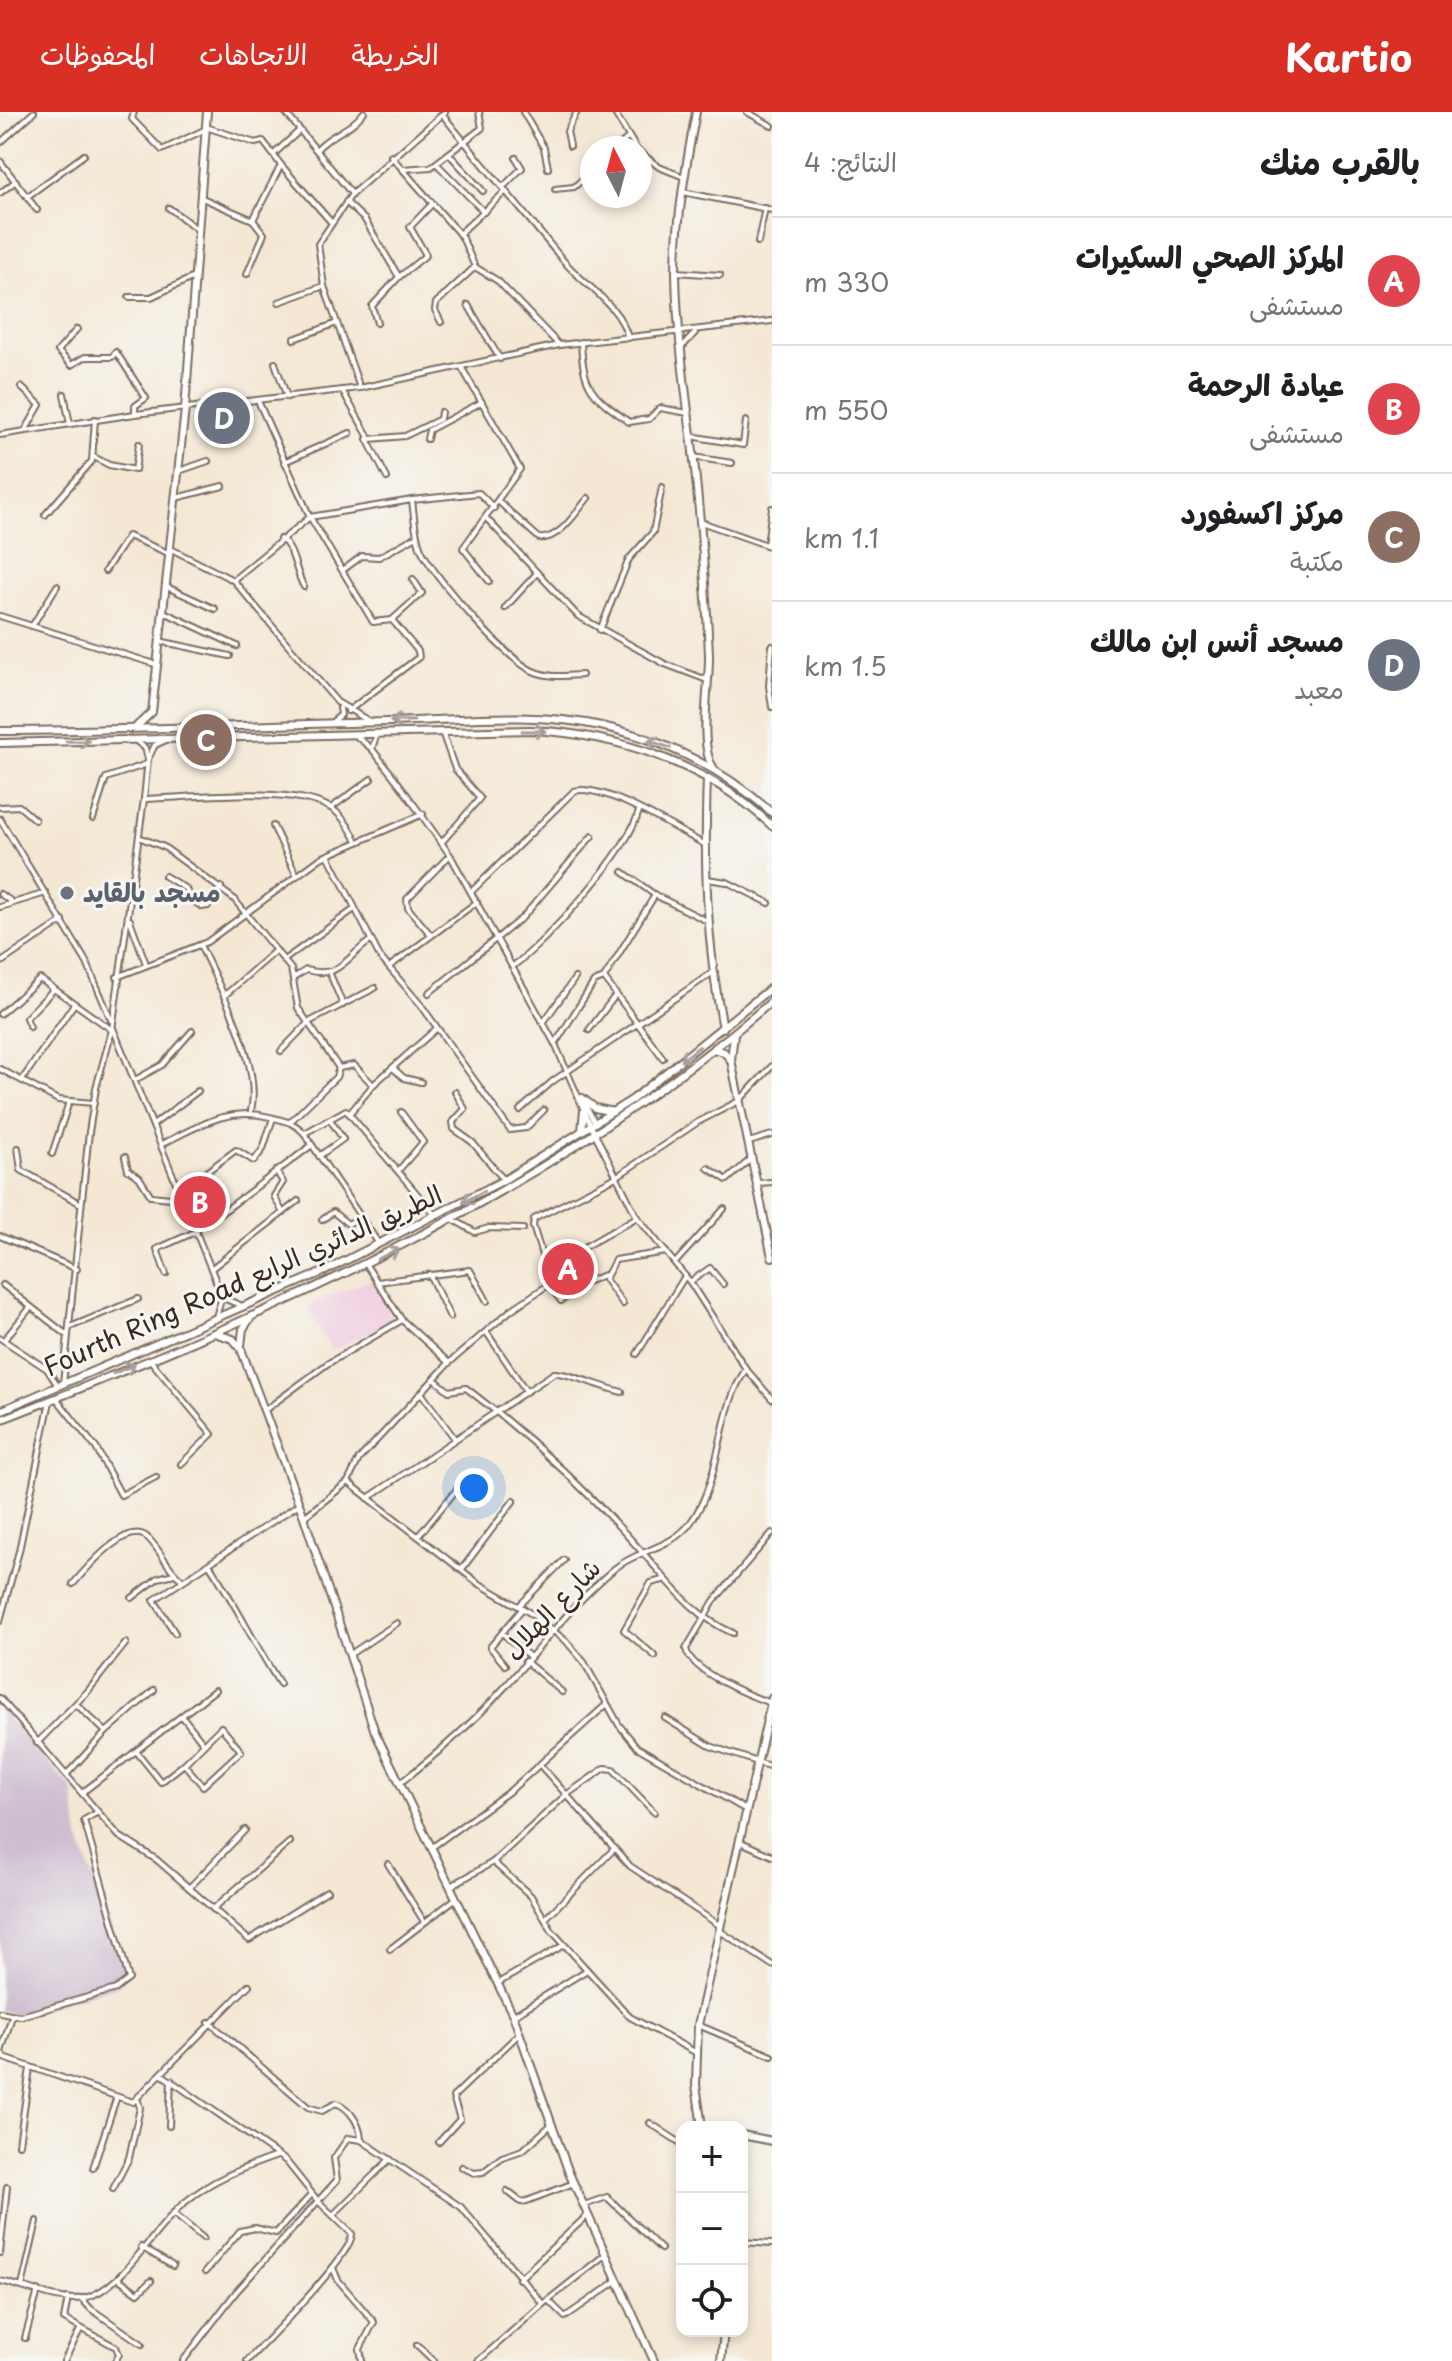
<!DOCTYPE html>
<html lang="ar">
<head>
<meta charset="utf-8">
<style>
  :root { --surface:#fff; --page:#f6f6f6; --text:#202124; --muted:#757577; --line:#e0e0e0; --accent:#d93025 }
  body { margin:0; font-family:"Playpen Sans","Playpen Sans Arabic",sans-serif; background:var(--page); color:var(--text); direction:rtl }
  .controls { position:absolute; right:24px; bottom:24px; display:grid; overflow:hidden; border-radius:16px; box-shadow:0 4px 12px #0003 }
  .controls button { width:72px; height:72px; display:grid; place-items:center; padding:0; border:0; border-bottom:2px solid var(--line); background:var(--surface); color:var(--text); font:40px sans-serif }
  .compass { position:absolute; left:580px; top:24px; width:72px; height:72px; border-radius:50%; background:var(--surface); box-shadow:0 4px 12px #0003; rotate:354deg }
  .you { position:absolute; left:474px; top:1376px; width:28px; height:28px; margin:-20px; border:6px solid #fff; border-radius:50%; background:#1a73e8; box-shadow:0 0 0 12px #1a73e833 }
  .badge { display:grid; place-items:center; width:52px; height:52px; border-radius:50%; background:var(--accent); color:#fff; font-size:26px; font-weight:700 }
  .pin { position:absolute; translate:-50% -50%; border:4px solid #fff; box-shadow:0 2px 8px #0006 }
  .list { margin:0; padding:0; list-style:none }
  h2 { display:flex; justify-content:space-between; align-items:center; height:104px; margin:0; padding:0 32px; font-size:34px }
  h2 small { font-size:26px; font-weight:400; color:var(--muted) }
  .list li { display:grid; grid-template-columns:52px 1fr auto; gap:24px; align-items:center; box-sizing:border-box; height:128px; padding:0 32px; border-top:2px solid var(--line) }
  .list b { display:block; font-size:30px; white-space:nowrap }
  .list p { margin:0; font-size:26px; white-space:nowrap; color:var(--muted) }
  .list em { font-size:26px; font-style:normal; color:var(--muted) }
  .icon { flex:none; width:44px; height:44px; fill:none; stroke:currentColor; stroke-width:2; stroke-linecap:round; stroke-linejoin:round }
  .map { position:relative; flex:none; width:772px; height:2249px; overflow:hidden; direction:ltr }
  header { display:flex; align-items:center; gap:48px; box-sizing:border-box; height:112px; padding:0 40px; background:var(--accent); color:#fff }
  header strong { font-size:38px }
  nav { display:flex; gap:44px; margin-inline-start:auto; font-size:28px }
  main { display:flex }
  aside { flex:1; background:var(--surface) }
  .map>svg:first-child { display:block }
  .built { fill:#f1d0e2 }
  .industrial { fill:#cebed0 }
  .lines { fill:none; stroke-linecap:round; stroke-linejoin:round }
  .street-casing { stroke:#7c6c5e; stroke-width:8 }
  .secondary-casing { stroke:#7c6c5e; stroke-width:10 }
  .primary-casing { stroke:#7c6c5e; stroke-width:10 }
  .street { stroke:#fff; stroke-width:4 }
  .secondary { stroke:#fff; stroke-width:6 }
  .primary { stroke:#fff; stroke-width:6 }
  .oneway { stroke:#a79f9a }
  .worship-dot { fill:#6b7280; stroke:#f6f6f2; stroke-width:3 }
  .labels { text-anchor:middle; stroke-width:6; stroke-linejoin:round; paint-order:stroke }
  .worship-label { font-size:26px; font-weight:bold; fill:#5b616d; stroke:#f6f6f2; text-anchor:start }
  .street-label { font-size:26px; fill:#3b2a1e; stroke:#f6f6f2 }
</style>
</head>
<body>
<header>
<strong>Kartio</strong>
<nav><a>الخريطة</a><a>الاتجاهات</a><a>المحفوظات</a></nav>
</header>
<main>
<aside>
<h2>بالقرب منك<small>النتائج: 4</small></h2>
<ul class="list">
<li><span class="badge" style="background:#e0444e">A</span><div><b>المركز الصحي السكيرات</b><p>مستشفى</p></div><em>330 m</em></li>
<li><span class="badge" style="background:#e0444e">B</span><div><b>عيادة الرحمة</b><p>مستشفى</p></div><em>550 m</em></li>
<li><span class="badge" style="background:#8d6e63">C</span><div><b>مركز اكسفورد</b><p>مكتبة</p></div><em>1.1 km</em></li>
<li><span class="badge" style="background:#6b7280">D</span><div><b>مسجد أنس ابن مالك</b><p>معبد</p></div><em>1.5 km</em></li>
</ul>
</aside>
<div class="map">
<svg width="772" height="2249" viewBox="0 0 772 2249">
  <rect width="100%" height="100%" fill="#f6f6f2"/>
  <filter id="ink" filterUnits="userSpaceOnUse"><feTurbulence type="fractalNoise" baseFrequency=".0125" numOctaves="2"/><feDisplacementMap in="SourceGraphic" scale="16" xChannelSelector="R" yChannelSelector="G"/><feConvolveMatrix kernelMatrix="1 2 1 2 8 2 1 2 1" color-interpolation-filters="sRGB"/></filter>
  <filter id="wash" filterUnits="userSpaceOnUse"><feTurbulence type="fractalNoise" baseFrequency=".006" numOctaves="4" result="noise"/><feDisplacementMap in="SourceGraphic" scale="32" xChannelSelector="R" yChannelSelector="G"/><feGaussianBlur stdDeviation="1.8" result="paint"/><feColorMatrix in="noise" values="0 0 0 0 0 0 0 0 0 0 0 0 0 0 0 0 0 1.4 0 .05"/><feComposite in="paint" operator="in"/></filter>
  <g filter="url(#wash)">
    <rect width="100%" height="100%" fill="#f4e8d5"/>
    <path class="built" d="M371,1167l23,41 -63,31 -23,-45z"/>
    <path class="industrial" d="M0,1597l73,81 6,48 47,134 -8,14 -101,30 -17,-6z"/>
  </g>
  <g filter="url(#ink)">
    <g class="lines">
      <defs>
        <g id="street">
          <path d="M134,0l-2,7 30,31 44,-21"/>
          <path d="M285,0l67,82"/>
          <path d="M523,0l21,36 4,20"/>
          <path d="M614,0l22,36"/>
          <path d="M747,0l25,14"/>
          <path d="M442,2c39,49 80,96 120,145 21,26 58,45 66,79"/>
          <path d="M206,15l49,16 8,-2 18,24 -28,55"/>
          <path d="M0,31l34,-31"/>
          <path d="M570,34l-3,-15 10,-19"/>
          <path d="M616,36l13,-11"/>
          <path d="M316,38c15,-17 34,-19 48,-38"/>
          <path d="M640,40l19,15 25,10"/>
          <path d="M274,42l26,-24"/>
          <path d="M449,42l34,37"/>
          <path d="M391,44l71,81 13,30 23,14 61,64"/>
          <path d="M0,49l37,49"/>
          <path d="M437,52l47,48"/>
          <path d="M281,53l50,57"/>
          <path d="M402,57l29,-2 51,-39 -3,-16"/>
          <path d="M503,75l19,-19 -6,-10"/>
          <path d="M555,77l19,-2 18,-16"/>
          <path d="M683,80l89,18"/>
          <path d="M0,81l16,-12"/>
          <path d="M28,84l56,-41"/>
          <path d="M202,86l51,22 11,14 -17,40"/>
          <path d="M346,90l19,18 34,57"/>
          <path d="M169,96l28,21"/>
          <path d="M459,122l47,-43"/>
          <path d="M758,130l7,-34"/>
          <path d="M676,160l44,3"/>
          <path d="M129,185h22l43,-20"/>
          <path d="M279,190l45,-16"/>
          <path d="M468,193l32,54"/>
          <path d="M441,210l-6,-12 1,-7 39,-36"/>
          <path d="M377,211l-5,-17 27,-29 27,-22 -16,-28 21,-22"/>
          <path d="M77,217l-19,22 13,14 14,-8h27l4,-5 30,46 -11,8v8"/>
          <path d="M294,227l43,-16"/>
          <path d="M581,230c2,47 11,53 48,80l20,-3 11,-11 28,5"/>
          <path d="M682,235l13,-14"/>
          <path d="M275,251l12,34"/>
          <path d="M462,256l58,101 -57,79 26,33"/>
          <path d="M21,275l19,18 -15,26"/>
          <path d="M360,276l-36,-102 -6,-42 34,-50 93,-82"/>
          <path d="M342,278l28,49 35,-3 35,-17 1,-7"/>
          <path d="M64,282l6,30"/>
          <path d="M258,289l52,116 63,105 19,-2 30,-27 -9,-14"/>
          <path d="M211,294l15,36"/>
          <path d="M0,323l135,-21 225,-26 199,-43 213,-24"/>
          <path d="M691,324l52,9 3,-24"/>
          <path d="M367,327l20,39"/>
          <path d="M427,327l2,-9 53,-28"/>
          <path d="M94,345l15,8 26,5 4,-26"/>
          <path d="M693,345l39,6"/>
          <path d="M284,350l66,-29"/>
          <path d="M179,359l29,-10"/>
          <path d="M176,386l47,-12"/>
          <path d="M412,388l67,-7 15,15"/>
          <path d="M499,390l40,36c20,3 38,-27 49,-40"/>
          <path d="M45,403l47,-54 3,-42"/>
          <path d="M487,407l91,97 87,48 42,16"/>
          <path d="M701,410l71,25"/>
          <path d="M280,427c14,7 15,33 24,48"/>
          <path d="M767,433l5,-37"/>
          <path d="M171,437l62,31 104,122 32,19"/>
          <path d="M343,458l19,-14 17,1 38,-21"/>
          <path d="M105,459l23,-35 40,17"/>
          <path d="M233,468l77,-63 102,-17c2,16 3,35 9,49 12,28 85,110 112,122 16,7 32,5 49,4"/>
          <path d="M167,475l48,22"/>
          <path d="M505,496l31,-34"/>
          <path d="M164,500l73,34"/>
          <path d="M0,504l155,48"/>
          <path d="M32,514l25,-40"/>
          <path d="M600,518l29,-71 24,-27 9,-45"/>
          <path d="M159,529l71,15"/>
          <path d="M772,534l-3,40 3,21"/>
          <path d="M348,599l71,-54 -1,-6 -26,-31"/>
          <path d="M332,610l9,-7 -1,-7"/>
          <path d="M355,623l17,14 28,36 50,70 105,189 36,82 46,91 53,65 56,87 26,30"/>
          <path d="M372,637l5,-16"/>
          <path d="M149,645l6,-12 9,-4"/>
          <path d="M144,687c49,-1 143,-14 185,8 13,7 20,20 27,32"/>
          <path d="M0,695l19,-1 16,14"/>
          <path d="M331,696l40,-29"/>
          <path d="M0,707l87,144 24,57"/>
          <path d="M93,707l13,-41 41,-14"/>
          <path d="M273,714l23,48"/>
          <path d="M141,726l23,9 70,52 57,70 7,39 41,60 -3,9 -45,44"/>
          <path d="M442,730l38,-44 -25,-29 -13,-37"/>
          <path d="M328,743l52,102 41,48 89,125 16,-2 18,-18"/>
          <path d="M623,760l32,23 52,26"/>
          <path d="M165,764l21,13 4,10 12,8 6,-1 13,-19"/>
          <path d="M707,767l20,3 42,21"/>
          <path d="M471,780l103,-101c30,-8 101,38 130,53"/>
          <path d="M0,782l11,7"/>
          <path d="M655,783l-51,83 59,80"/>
          <path d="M0,795l46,-14"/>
          <path d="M130,808l16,44"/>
          <path d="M431,823l-23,-27 -1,-9 43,-44"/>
          <path d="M200,833c20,43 62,119 51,166"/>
          <path d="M284,848l69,-50"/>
          <path d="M0,851l63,-42"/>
          <path d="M513,854c34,-24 115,-115 126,-155"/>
          <path d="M389,855l88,-65"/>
          <path d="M330,862l13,31"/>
          <path d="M117,865l90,-35 114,-84 102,-44"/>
          <path d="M295,865l11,-7c34,9 38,-11 64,-29"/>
          <path d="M429,881l94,-76 69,-81"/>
          <path d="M224,884l52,-46"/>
          <path d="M0,902l40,-35 72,51"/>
          <path d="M543,911l32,-45"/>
          <path d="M30,915l-4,-9 28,-29"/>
          <path d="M113,916l109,268 -6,21"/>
          <path d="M589,918l26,-34"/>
          <path d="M555,932l39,-62 10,-4"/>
          <path d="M281,939l28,-29 66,-34"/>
          <path d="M339,956l15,-3 19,20"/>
          <path d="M393,956l11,10 17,4"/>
          <path d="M0,957l58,31 36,3"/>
          <path d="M22,968l52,-76"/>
          <path d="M135,968l27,-15 30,-34"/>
          <path d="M455,980l10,17 -12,13 1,7 18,13 32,38"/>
          <path d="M584,990l11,21"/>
          <path d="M520,998l33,-29 159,-108"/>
          <path d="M350,1001l23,-28 63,-56"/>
          <path d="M153,1013l45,-34"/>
          <path d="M305,1021l41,-23 89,105"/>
          <path d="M749,1030l23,-7"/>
          <path d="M162,1032c37,-18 66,-38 108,-27 15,4 24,5 34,16l75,111"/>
          <path d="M18,1036l3,22 60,34"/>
          <path d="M52,1042l17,-52"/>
          <path d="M319,1044l24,-17 -12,-18"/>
          <path d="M125,1045l3,13 11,7 12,19 20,2 65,-48 18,11 9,-12 10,-31"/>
          <path d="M708,1056l19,12 24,-21"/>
          <path d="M276,1059l7,11 -9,14 9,17"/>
          <path d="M398,1059l25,-29 -22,-30"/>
          <path d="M759,1071l13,-1"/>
          <path d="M322,1108l11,-8 15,12 13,-7"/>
          <path d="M454,1108l21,12 14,-4 34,1"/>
          <path d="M195,1115l32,-18 85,-64"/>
          <path d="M0,1124l77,33"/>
          <path d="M675,1151l49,-54"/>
          <path d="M366,1153l36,55 47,43"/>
          <path d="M212,1156l86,-67"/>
          <path d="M546,1157l91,-52"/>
          <path d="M166,1162l-9,-25 40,-18"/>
          <path d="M429,1162l21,43"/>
          <path d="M377,1170l93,-12 17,31"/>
          <path d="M690,1170l20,-14 13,16"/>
          <path d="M548,1172l13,17 28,-20 15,-6"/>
          <path d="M3,1173l64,50"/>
          <path d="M223,1186l17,7"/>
          <path d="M623,1192l-18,-25 10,-19 51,-8"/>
          <path d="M70,1215l68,-28"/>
          <path d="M487,1221l39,58"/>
          <path d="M0,1226l47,31 11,17"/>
          <path d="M4,1228l26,-32"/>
          <path d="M637,1242l48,-78"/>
          <path d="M150,1248l62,74 -31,30"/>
          <path d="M434,1267l15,12 17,-3c62,47 124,105 176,164 28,31 51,64 91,81"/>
          <path d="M63,1272l26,-252 7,-44 16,-58 32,-231 4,-40 -3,-11 -9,-7"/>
          <path d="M422,1282l33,45"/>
          <path d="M56,1286l40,50 25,47 35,-18"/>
          <path d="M265,1298l62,-46 75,-44"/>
          <path d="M348,1370l130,101 54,31 34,27 18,21 35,63 18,22 109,63"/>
          <path d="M368,1386l186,-125c8,-2 54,16 68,19"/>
          <path d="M304,1405l44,-35 11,-23 90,-96 62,-53 34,-23 4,-9 -16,-52 1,-7 82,-42 82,-55 41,-21 33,-35"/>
          <path d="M419,1423l48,-58"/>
          <path d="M209,1452c27,40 45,80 71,120"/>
          <path d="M462,1457l52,-69"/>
          <path d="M73,1472c13,-15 56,-67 76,-45 12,12 18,29 32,40"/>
          <path d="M132,1486l26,-20 16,-4"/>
          <path d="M519,1494l45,-46"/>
          <path d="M0,1509l19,-70 31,-150"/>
          <path d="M175,1521l-21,-33 145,-96"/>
          <path d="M502,1521l27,23"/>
          <path d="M349,1543l48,-32"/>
          <path d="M655,1544l-31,-26 27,-47 12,-3"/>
          <path d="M525,1549l37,31"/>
          <path d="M505,1553l-15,-18 33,-39"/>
          <path d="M0,1586l98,114 -14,8 45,159 -13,10 -95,27 -21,-4"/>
          <path d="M771,1591c-21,-7 -80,-31 -85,-54l28,-48 58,-68"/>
          <path d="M76,1592l30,28"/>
          <path d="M182,1604l22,28 -20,20 19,22 38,-35 -20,-24 -17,17"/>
          <path d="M665,1606l45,28 62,21"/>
          <path d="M37,1631l51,-52 38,-48"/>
          <path d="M136,1639l25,31 23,-18"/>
          <path d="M540,1653l90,101 89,59"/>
          <path d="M66,1663l40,-43 48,-42"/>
          <path d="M400,1671c37,-29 72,-59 103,-94 39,-43 66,-82 111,-120 24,-20 58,-20 77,-47 32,-45 25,-108 55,-153"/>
          <path d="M83,1680l132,-102"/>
          <path d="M98,1700l21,24 38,24 92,80 78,-49"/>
          <path d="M739,1729l33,15"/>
          <path d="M431,1736l80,-58 96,-86"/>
          <path d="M493,1750l73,-67 39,-27 8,1 41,43"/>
          <path d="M388,1752l35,56"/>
          <path d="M451,1774l42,-24 38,34 21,35 78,86 65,35"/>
          <path d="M189,1776l56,-58"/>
          <path d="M213,1797l77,-67"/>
          <path d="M545,1807l68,-69"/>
          <path d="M720,1819l52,34"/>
          <path d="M390,1837l65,-50"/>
          <path d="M498,1871l66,-38"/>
          <path d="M514,1903l73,-45"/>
          <path d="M12,1904l-11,36 3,6 129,44 116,-117"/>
          <path d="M209,1910l99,85 14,4 14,-8c14,5 24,21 25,36"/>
          <path d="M698,1913l74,31"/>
          <path d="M161,1962l125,87 32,40 34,33c0,22 -86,107 -105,127"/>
          <path d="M650,2011l32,21"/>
          <path d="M169,2014l2,-46"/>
          <path d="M439,2030l21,-23 -7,-22 66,-63"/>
          <path d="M19,2032l11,-76"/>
          <path d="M462,2055l12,6 9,-1 19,-15 21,-7 28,-25"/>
          <path d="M93,2056l23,-69"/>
          <path d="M113,2077l16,-31 11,-50 -2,-7"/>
          <path d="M507,2079l14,11 6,-1 47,-18"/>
          <path d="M584,2093l23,-8 54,52"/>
          <path d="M173,2101l30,25"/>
          <path d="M333,2103l57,-56"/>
          <path d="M742,2130l30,2"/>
          <path d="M141,2135l32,19"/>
          <path d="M0,2141l7,-66"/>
          <path d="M333,2156l5,12 36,42 -14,27 2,12"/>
          <path d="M205,2160l35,-41 15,-3 21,5 36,-39"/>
          <path d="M119,2167l19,14 13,-12"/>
          <path d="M519,2167l69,-64"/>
          <path d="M0,2169c26,5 57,22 84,17 38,-8 68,-68 100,-95 28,-24 59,-35 93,-47"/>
          <path d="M22,2174l15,-65"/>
          <path d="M68,2186l-4,21 52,28 3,7 -4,7"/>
          <path d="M81,2186l10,11 51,35"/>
          <path d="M548,2188l17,17 52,-36"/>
          <path d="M25,2226l13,-47"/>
          <path d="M417,2233l17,16"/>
          <path d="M64,2249l16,-31"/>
          <path d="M183,2249l53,-69 101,-112 -3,-22 14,-20 13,2 100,67 82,97 63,-50"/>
          <path d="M478,2249l65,-57"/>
        </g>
        <g id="secondary">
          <path d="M696,0c-10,53 -20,108 -20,162 1,57 9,112 16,169 8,70 14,140 17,211 1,28 -11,92 4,113"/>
          <path d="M137,614l15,-14 33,-303 22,-297"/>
          <path d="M0,619c130,-1 259,-6 389,-9 69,-2 144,-11 212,4 65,14 122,43 171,87"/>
          <path d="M0,631l529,-13c89,4 178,34 243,96"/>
          <path d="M707,666c-3,85 -1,166 16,250"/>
          <path d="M734,922l-3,26 41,197"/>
          <path d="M713,937l11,3 7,8"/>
          <path d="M214,1221l19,6 8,10 63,168 71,215 138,283 56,158 85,188"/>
          <path d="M241,1234l2,-17 9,-13"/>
          <path d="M702,2015l-6,-42 2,-60 74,-327"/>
          <path d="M742,2023l30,6"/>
          <path d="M721,2249l3,-30"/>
        </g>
        <g id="primary">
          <path d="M582,986l13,10 18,4"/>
          <path d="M582,1019l2,-21"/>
          <path d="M0,1299l323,-139 181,-92 129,-81 139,-112"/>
          <path d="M0,1308c277,-108 544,-223 772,-419"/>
        </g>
      </defs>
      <use href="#street" class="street-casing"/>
      <use href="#secondary" class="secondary-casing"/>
      <use href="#primary" class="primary-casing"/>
      <use href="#street" class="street"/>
      <use href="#secondary" class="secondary"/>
      <use href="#primary" class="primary"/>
    </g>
    <defs><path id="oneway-shaft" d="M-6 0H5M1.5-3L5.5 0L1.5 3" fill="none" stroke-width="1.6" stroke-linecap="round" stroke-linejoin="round" transform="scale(2)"/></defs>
    <g class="oneway">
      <use href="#oneway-shaft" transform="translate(402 609) rotate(179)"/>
      <use href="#oneway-shaft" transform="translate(534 619) rotate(1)"/>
      <use href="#oneway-shaft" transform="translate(78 629) rotate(-1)"/>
      <use href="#oneway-shaft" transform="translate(659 632) rotate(-161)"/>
      <use href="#oneway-shaft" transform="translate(690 942) rotate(142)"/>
      <use href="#oneway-shaft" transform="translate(473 1085) rotate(151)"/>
      <use href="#oneway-shaft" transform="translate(388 1142) rotate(-27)"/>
      <use href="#oneway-shaft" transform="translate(124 1257) rotate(-23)"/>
    </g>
  </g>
  <circle class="worship-dot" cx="67" cy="781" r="8"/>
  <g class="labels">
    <g class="worship-label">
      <text x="83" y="790">مسجد بالقايد</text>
    </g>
    <g class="street-label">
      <text transform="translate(243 1169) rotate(-24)" y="9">Fourth Ring Road الطريق الدائري الرابع</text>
      <text transform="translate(552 1497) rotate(-46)" y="9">شارع الهلال</text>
    </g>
  </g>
</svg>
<div class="controls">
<button>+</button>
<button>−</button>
<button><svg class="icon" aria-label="locate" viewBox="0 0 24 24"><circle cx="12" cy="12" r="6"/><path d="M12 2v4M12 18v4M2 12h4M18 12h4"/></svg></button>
</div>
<svg class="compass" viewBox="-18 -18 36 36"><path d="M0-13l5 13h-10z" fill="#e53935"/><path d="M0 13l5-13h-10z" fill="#757577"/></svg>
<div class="you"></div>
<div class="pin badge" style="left:568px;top:1157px;background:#e0444e">A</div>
<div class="pin badge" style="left:200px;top:1090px;background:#e0444e">B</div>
<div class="pin badge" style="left:206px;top:628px;background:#8d6e63">C</div>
<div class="pin badge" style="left:224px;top:306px;background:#6b7280">D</div>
</div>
</main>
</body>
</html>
